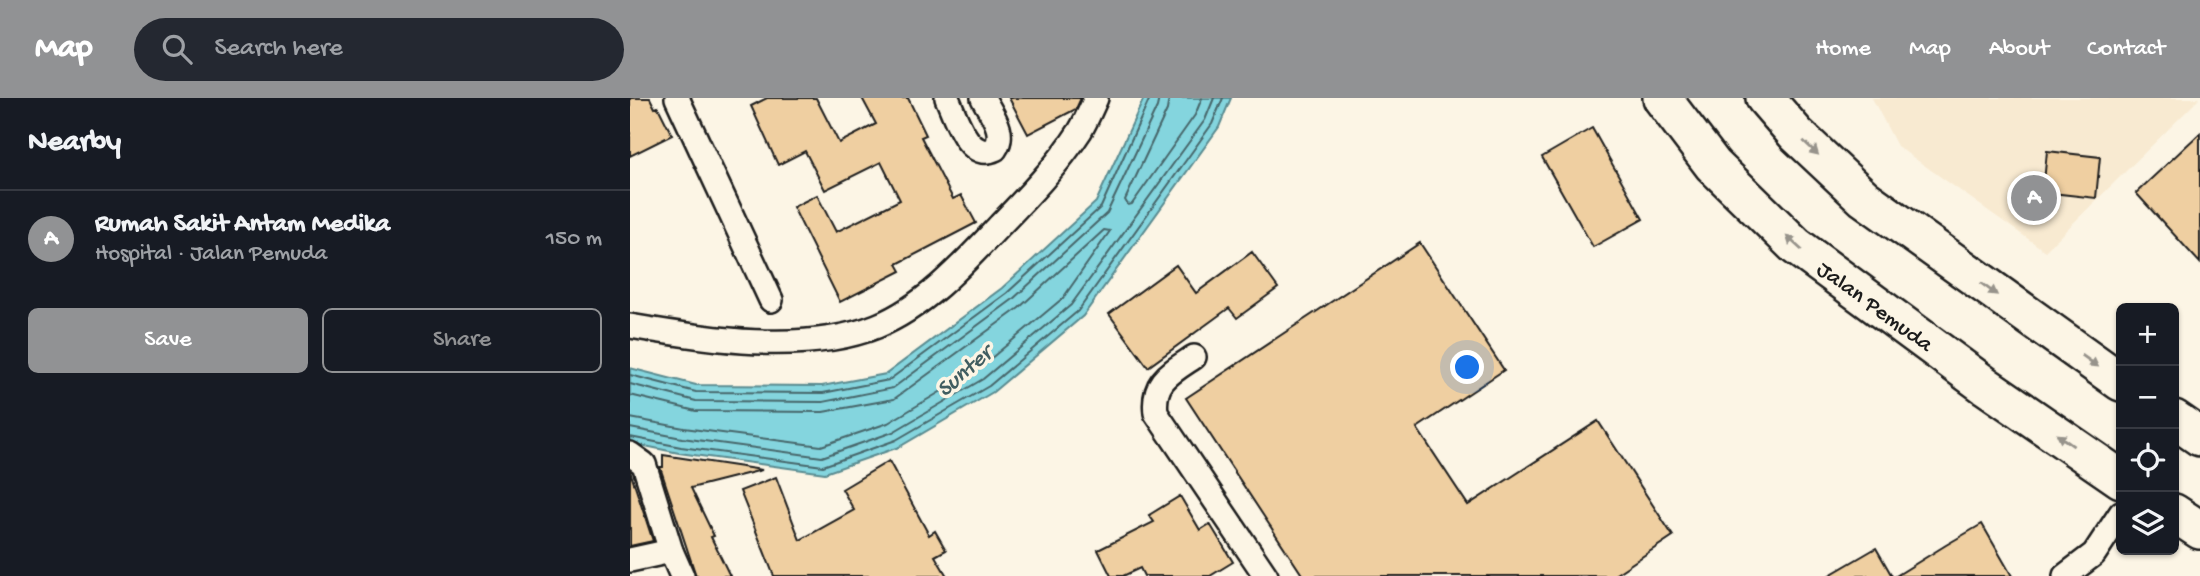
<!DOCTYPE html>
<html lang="en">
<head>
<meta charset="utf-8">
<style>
  :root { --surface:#171b24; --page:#242831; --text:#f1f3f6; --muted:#9ea1a6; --line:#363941; --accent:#919294 }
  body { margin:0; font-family:"Gochi Hand",sans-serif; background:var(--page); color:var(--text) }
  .controls { position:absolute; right:21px; bottom:21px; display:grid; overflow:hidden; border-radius:10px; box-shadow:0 2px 5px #0004 }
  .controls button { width:63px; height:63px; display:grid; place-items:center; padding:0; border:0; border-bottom:2px solid var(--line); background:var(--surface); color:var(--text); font:35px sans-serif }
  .you { position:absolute; left:838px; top:270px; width:24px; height:24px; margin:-18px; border:5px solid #fff; border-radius:50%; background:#1a73e8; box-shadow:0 0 0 10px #1a73e833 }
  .badge { display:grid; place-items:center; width:46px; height:46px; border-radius:50%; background:var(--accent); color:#fff; font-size:23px; font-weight:700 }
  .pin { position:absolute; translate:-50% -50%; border:4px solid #fff; box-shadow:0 2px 7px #0006 }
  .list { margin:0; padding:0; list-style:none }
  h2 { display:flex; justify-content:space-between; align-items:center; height:91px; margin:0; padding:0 28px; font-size:30px }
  h2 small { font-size:23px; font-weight:400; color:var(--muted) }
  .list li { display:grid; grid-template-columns:46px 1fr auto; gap:21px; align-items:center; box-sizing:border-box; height:98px; padding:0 28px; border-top:2px solid var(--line) }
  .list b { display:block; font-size:26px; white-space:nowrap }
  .list p { margin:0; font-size:23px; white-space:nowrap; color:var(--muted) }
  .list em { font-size:23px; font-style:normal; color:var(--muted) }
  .actions { display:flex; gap:14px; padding:21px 28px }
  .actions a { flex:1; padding:16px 0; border:2px solid var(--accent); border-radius:10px; text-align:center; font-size:24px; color:var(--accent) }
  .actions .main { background:var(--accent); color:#fff }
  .icon { flex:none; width:38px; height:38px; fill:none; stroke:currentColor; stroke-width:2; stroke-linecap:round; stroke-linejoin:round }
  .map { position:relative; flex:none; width:1570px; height:478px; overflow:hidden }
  header { display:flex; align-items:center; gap:42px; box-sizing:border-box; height:98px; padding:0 35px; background:var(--accent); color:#fff }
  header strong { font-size:33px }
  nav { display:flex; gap:38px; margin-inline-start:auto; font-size:24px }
  .search { width:490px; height:63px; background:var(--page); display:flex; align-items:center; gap:18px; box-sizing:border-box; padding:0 24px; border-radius:38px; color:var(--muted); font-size:26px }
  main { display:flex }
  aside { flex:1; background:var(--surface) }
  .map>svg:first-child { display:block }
  .built { fill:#f8ead1 }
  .water { fill:#84d5de; stroke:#5a8b90; stroke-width:2 }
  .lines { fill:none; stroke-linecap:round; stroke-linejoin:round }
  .shore { stroke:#46666a; stroke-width:2 }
  .building { fill:#efcfa1; stroke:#1c1c1c; stroke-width:2 }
  .minor-casing { stroke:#1c1c1c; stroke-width:28 }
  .primary-casing { stroke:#1c1c1c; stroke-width:42 }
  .minor { stroke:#fcf5e5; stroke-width:23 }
  .primary { stroke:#fcf5e5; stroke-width:37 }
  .oneway { fill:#97938b }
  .labels { text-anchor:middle; stroke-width:7; stroke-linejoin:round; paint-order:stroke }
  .street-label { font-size:23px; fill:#1c1c1c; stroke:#fcf5e5 }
  .water-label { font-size:24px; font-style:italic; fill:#405d60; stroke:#fcf5e5 }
</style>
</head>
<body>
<header>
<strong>Map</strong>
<div class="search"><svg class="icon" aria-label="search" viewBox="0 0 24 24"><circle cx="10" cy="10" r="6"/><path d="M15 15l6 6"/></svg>Search here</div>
<nav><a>Home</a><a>Map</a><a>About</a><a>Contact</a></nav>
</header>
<main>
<aside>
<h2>Nearby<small></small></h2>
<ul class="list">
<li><span class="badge">A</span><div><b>Rumah Sakit Antam Medika</b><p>Hospital · Jalan Pemuda</p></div><em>150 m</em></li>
</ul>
<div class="actions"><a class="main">Save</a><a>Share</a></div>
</aside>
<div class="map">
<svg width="1570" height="478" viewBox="0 0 1570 478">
  <rect width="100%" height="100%" fill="#fcf5e5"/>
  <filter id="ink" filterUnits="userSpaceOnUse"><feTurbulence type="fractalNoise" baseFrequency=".0143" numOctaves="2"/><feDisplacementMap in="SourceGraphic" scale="14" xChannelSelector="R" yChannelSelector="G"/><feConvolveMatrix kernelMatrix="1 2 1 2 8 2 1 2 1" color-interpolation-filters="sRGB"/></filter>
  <g filter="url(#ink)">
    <path class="built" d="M1242,0h328l-155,153 -148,-105z"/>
    <path class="water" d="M514,0h87l-12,29 -136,189 -90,76 -94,55 -74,26 -146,-20 -49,-10v-75l66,17 126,1 64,-12 116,-86 94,-86z"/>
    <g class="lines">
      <g class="shore">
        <path d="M539,0l-2,12 -42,90 3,5 4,-1 63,-89 7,-17"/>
        <path d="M0,277l66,17 127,1 66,-13 118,-87 94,-86 49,-109"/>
        <path d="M0,286l66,17 127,1 70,-14 119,-88 95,-87 50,-106 2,-9"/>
        <path d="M0,297l66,16 127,1 71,-13 125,-91 85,-78 6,1 -47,67 -86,72 -89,53 -67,23 -137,-18 -54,-10"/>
        <path d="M0,330l52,10 140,19 71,-25 90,-53 88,-74 134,-185 9,-22"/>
        <path d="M0,339l51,10 142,19 73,-26 93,-54 89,-75 134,-187 11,-26"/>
      </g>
    </g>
    <g class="building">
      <path d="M0,0h20l5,10 3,-1 14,28 -42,21z"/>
      <path d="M137,0h49l23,45 37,-19 -14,-26h46l18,37 -5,2 32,62 8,-4 15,28 -79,41 4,7 -61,31 -47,-95 24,-12 19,37 64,-32 -19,-38 -56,28 -20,-39 -27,14 -27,-59z"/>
      <path d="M379,0h72l-5,11 -48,25z"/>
      <path d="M962,30l51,91 -50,28 -51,-90z"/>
      <path d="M1570,35v130l-64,-70z"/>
      <path d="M1417,53l53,6 -4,41 -53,-6z"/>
      <path d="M790,145l84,127 -87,58 51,77 130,-84 75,115 -60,40h-310l-117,-178z"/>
      <path d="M622,154l26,36 -41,30 -8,-10 -81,59 -39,-53 67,-49 20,28z"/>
      <path d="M33,357l99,15 -71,18 23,48 -3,1 19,39h-34l-36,-109h3z"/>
      <path d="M259,363l40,74 6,-4 11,19 -11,6 12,20h-173l-34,-85 36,-14 24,63 54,-30 -12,-21z"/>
      <path d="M0,373l23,70 -23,5z"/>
      <path d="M550,398l20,34 10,-6 23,38 -23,14h-66l-4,-8 -17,8h-12l-13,-26 56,-28 -5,-7z"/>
      <path d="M1352,426l30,52h-116l50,-31z"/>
      <path d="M1246,450l16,28h-64z"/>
    </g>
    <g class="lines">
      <defs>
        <g id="minor">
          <path d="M47,0l94,202"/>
          <path d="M317,0c9,19 21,64 48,51 12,-17 -4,-35 -12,-51"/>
          <path d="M0,228c75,13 175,29 247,0 49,-20 88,-64 123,-101 28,-29 58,-60 80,-94 6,-10 11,-22 16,-33"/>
          <path d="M564,259c-24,16 -42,24 -38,56l110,163"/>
          <path d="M0,356l14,10 27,87 11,25"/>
          <path d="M0,462l41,-9"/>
          <path d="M1435,478l29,-22 27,-41"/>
        </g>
        <g id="primary">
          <path d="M1032,0l51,67 83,81 190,140 135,93"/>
          <path d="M1135,0l31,36 68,64 257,184"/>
          <path d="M1544,321l26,18"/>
          <path d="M1544,415l26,17"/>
        </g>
      </defs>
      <use href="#minor" class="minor-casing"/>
      <use href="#primary" class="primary-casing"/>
      <use href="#minor" class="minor"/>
      <use href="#primary" class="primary"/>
    </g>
    <defs><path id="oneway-solid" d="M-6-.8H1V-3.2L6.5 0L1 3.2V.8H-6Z" transform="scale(1.75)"/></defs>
    <g class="oneway">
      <use href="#oneway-solid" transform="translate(1181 50) rotate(43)"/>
      <use href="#oneway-solid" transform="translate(1164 145) rotate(-138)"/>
      <use href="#oneway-solid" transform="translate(1359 191) rotate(36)"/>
      <use href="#oneway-solid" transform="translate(1460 263) rotate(35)"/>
      <use href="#oneway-solid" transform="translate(1435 342) rotate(-145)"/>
    </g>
  </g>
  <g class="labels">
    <g class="street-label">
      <text transform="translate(1246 207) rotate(36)" y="8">Jalan Pemuda</text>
    </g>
    <g class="water-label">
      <text transform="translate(333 272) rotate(-41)" y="8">Sunter</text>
    </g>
  </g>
</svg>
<div class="controls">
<button>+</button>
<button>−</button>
<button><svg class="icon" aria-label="locate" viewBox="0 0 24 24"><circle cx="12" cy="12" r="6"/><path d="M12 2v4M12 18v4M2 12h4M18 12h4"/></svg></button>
<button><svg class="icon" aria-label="layers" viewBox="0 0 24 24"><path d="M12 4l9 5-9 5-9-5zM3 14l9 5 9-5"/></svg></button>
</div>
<div class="you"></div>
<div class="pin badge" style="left:1404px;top:100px">A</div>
</div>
</main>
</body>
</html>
